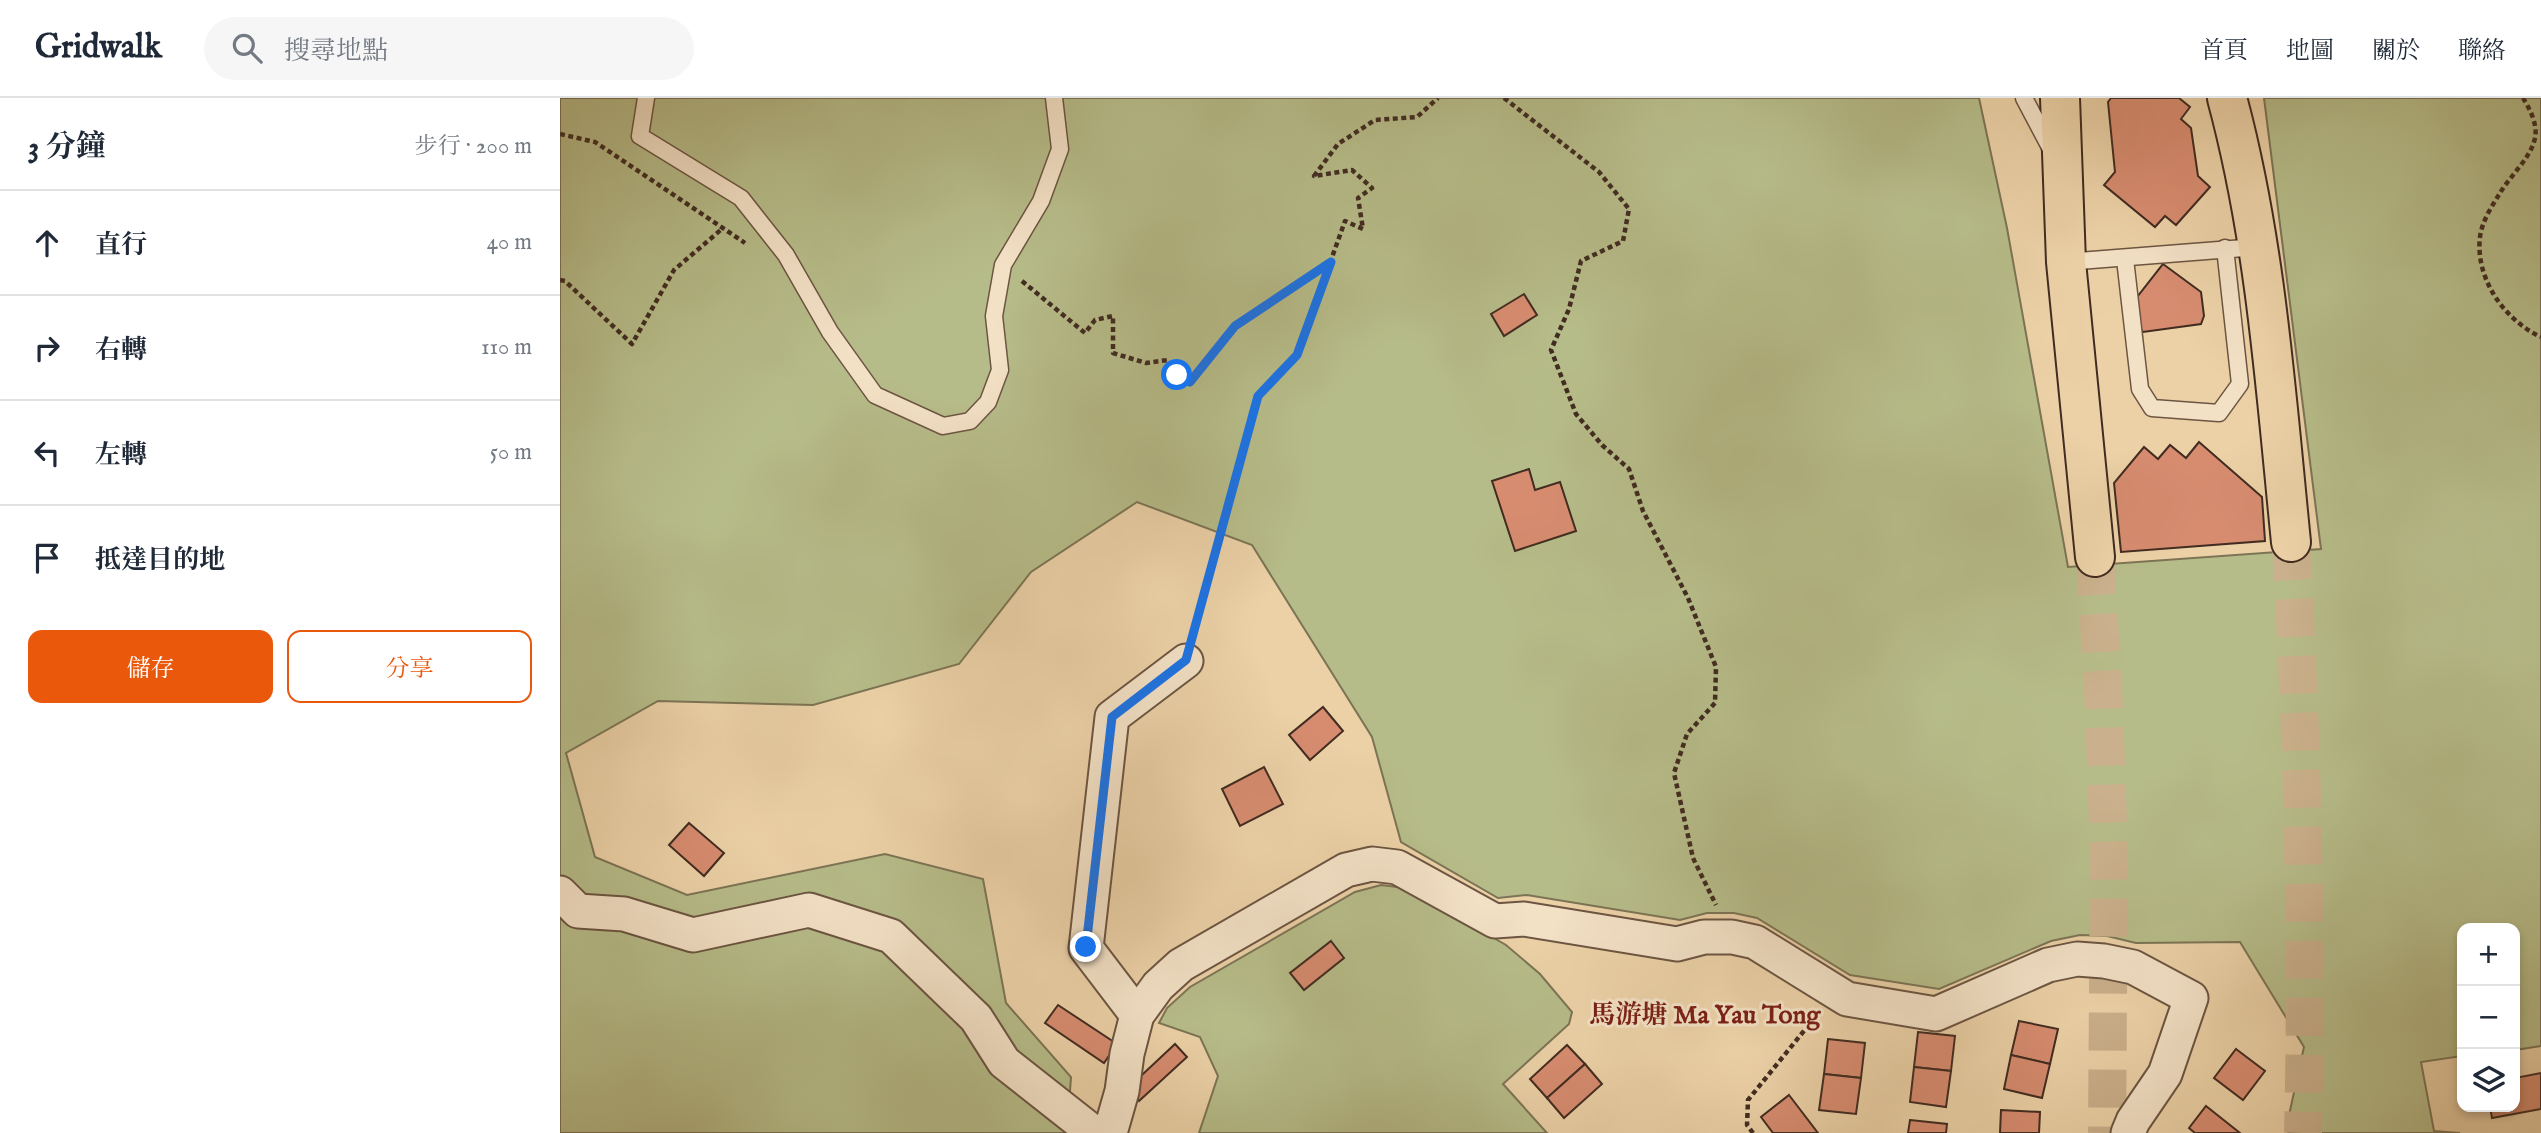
<!DOCTYPE html>
<html lang="zh-TW">
<head>
<meta charset="utf-8">
<style>
  :root { --surface:#fff; --page:#f6f6f7; --text:#1f2937; --muted:#747a83; --line:#e0e1e3; --accent:#ea580c }
  body { margin:0; font-family:"IM FELL English","Noto Serif TC",serif; background:var(--page); color:var(--text) }
  .controls { position:absolute; right:21px; bottom:21px; display:grid; overflow:hidden; border-radius:14px; box-shadow:0 4px 10px #0003 }
  .controls button { width:63px; height:63px; display:grid; place-items:center; padding:0; border:0; border-bottom:2px solid var(--line); background:var(--surface); color:var(--text); font:35px sans-serif }
  .stop { position:absolute; width:21px; height:21px; margin:-16px; border:5px solid #1a73e8; border-radius:50%; background:#fff }
  .stop.end { background:#1a73e8; border-color:#fff; box-shadow:0 2px 7px #0008 }
  .list { margin:0; padding:0; list-style:none }
  h2 { display:flex; justify-content:space-between; align-items:center; height:91px; margin:0; padding:0 28px; font-size:30px }
  h2 small { font-size:23px; font-weight:400; color:var(--muted) }
  .list li { display:grid; grid-template-columns:46px 1fr auto; gap:21px; align-items:center; box-sizing:border-box; height:105px; padding:0 28px; border-top:2px solid var(--line) }
  .list b { display:block; font-size:26px; white-space:nowrap }
  .list em { font-size:23px; font-style:normal; color:var(--muted) }
  .actions { display:flex; gap:14px; padding:21px 28px }
  .actions a { flex:1; padding:16px 0; border:2px solid var(--accent); border-radius:14px; text-align:center; font-size:24px; color:var(--accent) }
  .actions .main { background:var(--accent); color:#fff }
  .icon { flex:none; width:38px; height:38px; fill:none; stroke:currentColor; stroke-width:2; stroke-linecap:round; stroke-linejoin:round }
  .map { position:relative; flex:none; width:1981px; height:1035px; overflow:hidden }
  header { display:flex; align-items:center; gap:42px; box-sizing:border-box; height:98px; padding:0 35px; background:var(--surface); border-bottom:2px solid var(--line) }
  header strong { font-size:33px }
  nav { display:flex; gap:38px; margin-inline-start:auto; font-size:24px }
  .search { width:490px; height:63px; background:var(--page); display:flex; align-items:center; gap:18px; box-sizing:border-box; padding:0 24px; border-radius:38px; color:var(--muted); font-size:26px }
  main { display:flex }
  aside { flex:1; background:var(--surface) }
  .map>svg:first-child { display:block }
  .green { fill:#b6bc89; stroke:#7c7455; stroke-width:2 }
  .building { fill:#d78c70; stroke:#412c21; stroke-width:2 }
  .lines { fill:none; stroke-linecap:round; stroke-linejoin:round }
  .highway-tunnel { stroke:#cab08c; stroke-width:38; stroke-dasharray:38 19; stroke-linecap:butt }
  .lane-casing { stroke:#6c5542; stroke-width:19 }
  .street-casing { stroke:#6c5542; stroke-width:37 }
  .highway-casing { stroke:#412c21; stroke-width:42 }
  .path { stroke:#412c21; stroke-width:4.5; stroke-dasharray:5 3.5; stroke-linecap:butt }
  .lane { stroke:#f3e1c6; stroke-width:16 }
  .street { stroke:#f3e1c6; stroke-width:33 }
  .highway { stroke:#ecd1a7; stroke-width:38 }
  .route { stroke:#1a73e8; stroke-width:9 }
  .labels { text-anchor:middle; stroke-width:6; stroke-linejoin:round; paint-order:stroke }
  .district-label { font-size:26px; font-weight:bold; fill:#7a1f14; stroke:#f3e1c6 }
</style>
</head>
<body>
<header>
<strong>Gridwalk</strong>
<div class="search"><svg class="icon" aria-label="search" viewBox="0 0 24 24"><circle cx="10" cy="10" r="6"/><path d="M15 15l6 6"/></svg>搜尋地點</div>
<nav><a>首頁</a><a>地圖</a><a>關於</a><a>聯絡</a></nav>
</header>
<main>
<aside>
<h2>3 分鐘<small>步行 · 200 m</small></h2>
<ul class="list">
<li><svg class="icon" aria-label="ahead" viewBox="0 0 24 24"><path d="M12 20V5M6 11l6-6 6 6"/></svg><div><b>直行</b></div><em>40 m</em></li>
<li><svg class="icon" aria-label="right" viewBox="0 0 24 24"><path d="M7 20v-9h11M14 6l5 5-5 5"/></svg><div><b>右轉</b></div><em>110 m</em></li>
<li><svg class="icon" aria-label="left" viewBox="0 0 24 24"><path d="M17 20v-9H6M10 6l-5 5 5 5"/></svg><div><b>左轉</b></div><em>50 m</em></li>
<li><svg class="icon" aria-label="arrive" viewBox="0 0 24 24"><path d="M6 21V4h12l-3 4 3 4H6"/></svg><div><b>抵達目的地</b></div></li>
</ul>
<div class="actions"><a class="main">儲存</a><a>分享</a></div>
</aside>
<div class="map">
<svg width="1981" height="1035" viewBox="0 0 1981 1035">
  <rect width="100%" height="100%" fill="#ecd1a7"/>
  <filter id="stains"><feTurbulence type="fractalNoise" baseFrequency=".00286" numOctaves="4"/><feColorMatrix values="0 0 0 0 .2 0 0 0 0 .09 0 0 0 0 .02 0 0 0 .5 -.17"/></filter>
  <radialGradient id="worn" r=".72"><stop offset=".6" stop-color="#630" stop-opacity="0"/><stop offset="1" stop-color="#630" stop-opacity=".3"/></radialGradient>
  <g class="green">
    <path d="M0,0h1419l28,130 61,339 253,-18 -57,-451h277v948l-26,4v-122h-53v128l-41,6 13,69 26,2h-171l-3,-4 18,-82 -64,-105 -104,1 -29,-7 -27,-1 -29,6 -112,48 -89,-14 -93,-57 -23,-5h-27l-27,7 -153,-25 -29,3 -97,-56 -29,-105 -120,-192 -115,-43 -106,70 -72,92 -146,41 -155,-4 -92,52 29,104 92,38 198,-41 98,25 23,124 65,74 -4,56h-507z"/>
    <path d="M821,787l25,3 100,57 34,29 32,38 -3,12 -66,60 44,49h-348l19,-57 -18,-39 -41,-14 8,-15 23,-21 165,-95z"/>
  </g>
  <g class="building">
    <path d="M1551,0h68l11,9 -9,12 10,9 7,48 12,11 -34,38 -11,-9 -10,11 -51,-42 11,-13 -7,-70z"/>
    <path d="M1603,166l38,28 3,24 -3,8 -58,8 -6,-6 -3,-25z"/>
    <path d="M964,196l13,21 -33,21 -13,-22z"/>
    <path d="M1639,344l63,55 3,44 -144,11 -7,-69 30,-36 14,12 12,-14 16,13z"/>
    <path d="M969,371l6,21 25,-8 16,49 -61,20 -23,-70z"/>
    <path d="M763,609l20,24 -33,29 -21,-25z"/>
    <path d="M704,669l19,37 -43,22 -18,-37z"/>
    <path d="M129,725l35,30 -20,23 -35,-31z"/>
    <path d="M771,843l13,17 -40,32 -14,-17z"/>
    <path d="M498,907l59,39 -13,19 -59,-40z"/>
    <path d="M1459,923l39,8 -8,35 -39,-9z"/>
    <path d="M1358,934l37,4 -4,35 -37,-4z"/>
    <path d="M1268,941l37,4 -4,35 -37,-4z"/>
    <path d="M615,946l12,13 -48,44 -11,-13z"/>
    <path d="M1007,947l18,19 -38,34 -17,-19z"/>
    <path d="M1676,951l29,22 -22,29 -29,-22z"/>
    <path d="M1451,957l39,9 -8,34 -38,-9z"/>
    <path d="M1025,966l17,20 -38,34 -17,-20z"/>
    <path d="M1354,969l37,4 -5,36 -36,-5z"/>
    <path d="M1981,975v36l-49,9 -2,-11h25v-29z"/>
    <path d="M1264,976l37,4 -5,36 -37,-4z"/>
    <path d="M1229,997l29,38h-45l-12,-16z"/>
    <path d="M1646,1008l34,27h-45l-6,-5z"/>
    <path d="M1441,1012l39,2 -1,21h-39z"/>
    <path d="M1350,1022l37,4 -1,9h-38z"/>
  </g>
  <g class="lines">
    <g class="highway-tunnel">
      <path d="M1731,444c11,197 17,394 12,591"/>
      <path d="M1535,459l9,149 5,154 -2,273"/>
    </g>
    <defs>
      <g id="lane">
        <path d="M86,0l-6,38 101,62 45,57 44,77 45,63 68,31 27,-5 18,-19 12,-32 -6,-54 9,-51 38,-64 19,-52 -6,-51"/>
        <path d="M1464,0l27,51"/>
        <path d="M1565,161l15,130 12,19 67,5 21,-29 -15,-136"/>
        <path d="M1506,164l191,-15"/>
      </g>
      <g id="street">
        <path d="M0,795l18,18 46,3 69,21 116,-25 82,26 85,82 28,44 90,71"/>
        <path d="M577,917l-51,-67 26,-231 74,-56"/>
        <path d="M550,1035l12,-42 5,-37 10,-39 21,-29 23,-21 165,-95 26,-6 25,3 98,54 29,-2 153,25 27,-7h28l23,5 92,57 89,15 112,-49 29,-6 27,2 29,6 58,31 -26,76 -32,47 -5,12"/>
      </g>
      <g id="highway">
        <path d="M1500,0l6,164 29,295"/>
        <path d="M1667,0c39,144 49,296 64,444"/>
      </g>
    </defs>
    <use href="#lane" class="lane-casing"/>
    <use href="#street" class="street-casing"/>
    <use href="#highway" class="highway-casing"/>
    <g class="path">
      <path d="M944,0l95,74 30,37 -6,32 -42,20 -12,48 -18,41 25,64 26,31 27,24 14,42 45,87 28,69 -1,36 -28,31 -13,39 19,85 23,47"/>
      <path d="M1963,0c7,11 15,27 12,40 -4,20 -25,38 -35,55 -8,13 -18,28 -20,44 -5,41 24,83 61,100"/>
      <path d="M0,36l35,8 150,101"/>
      <path d="M0,182l5,1 67,63 42,-74 49,-42"/>
      <path d="M462,183l63,52 10,-13 18,-4v37l33,10 22,-3 9,15 13,7 45,-56 95,-63"/>
      <path d="M634,535l64,-237 39,-41 48,-134 18,8 -5,-31 14,-10 -20,-18 -38,6 24,-32 37,-24 42,-3 21,-19"/>
      <path d="M1193,1035l-6,-8 1,-25 68,-84"/>
    </g>
    <use href="#lane" class="lane"/>
    <use href="#street" class="street"/>
    <use href="#highway" class="highway"/>
  </g>
  <g class="lines">
    <path class="route" d="M526,849l26,-230 74,-57 72,-264 39,-41 34,-93 -96,64 -45,56 -13,-7"/>
  </g>
  <g class="labels">
    <g class="district-label">
      <text x="1145" y="925">馬游塘 Ma Yau Tong</text>
    </g>
  </g>
  <rect width="100%" height="100%" filter="url(#stains)"/>
  <rect width="100%" height="100%" fill="url(#worn)"/>
</svg>
<div class="controls">
<button>+</button>
<button>−</button>
<button><svg class="icon" aria-label="layers" viewBox="0 0 24 24"><path d="M12 4l9 5-9 5-9-5zM3 14l9 5 9-5"/></svg></button>
</div>
<div class="stop" style="left:617px;top:277px"></div>
<div class="stop end" style="left:526px;top:849px"></div>
</div>
</main>
</body>
</html>
